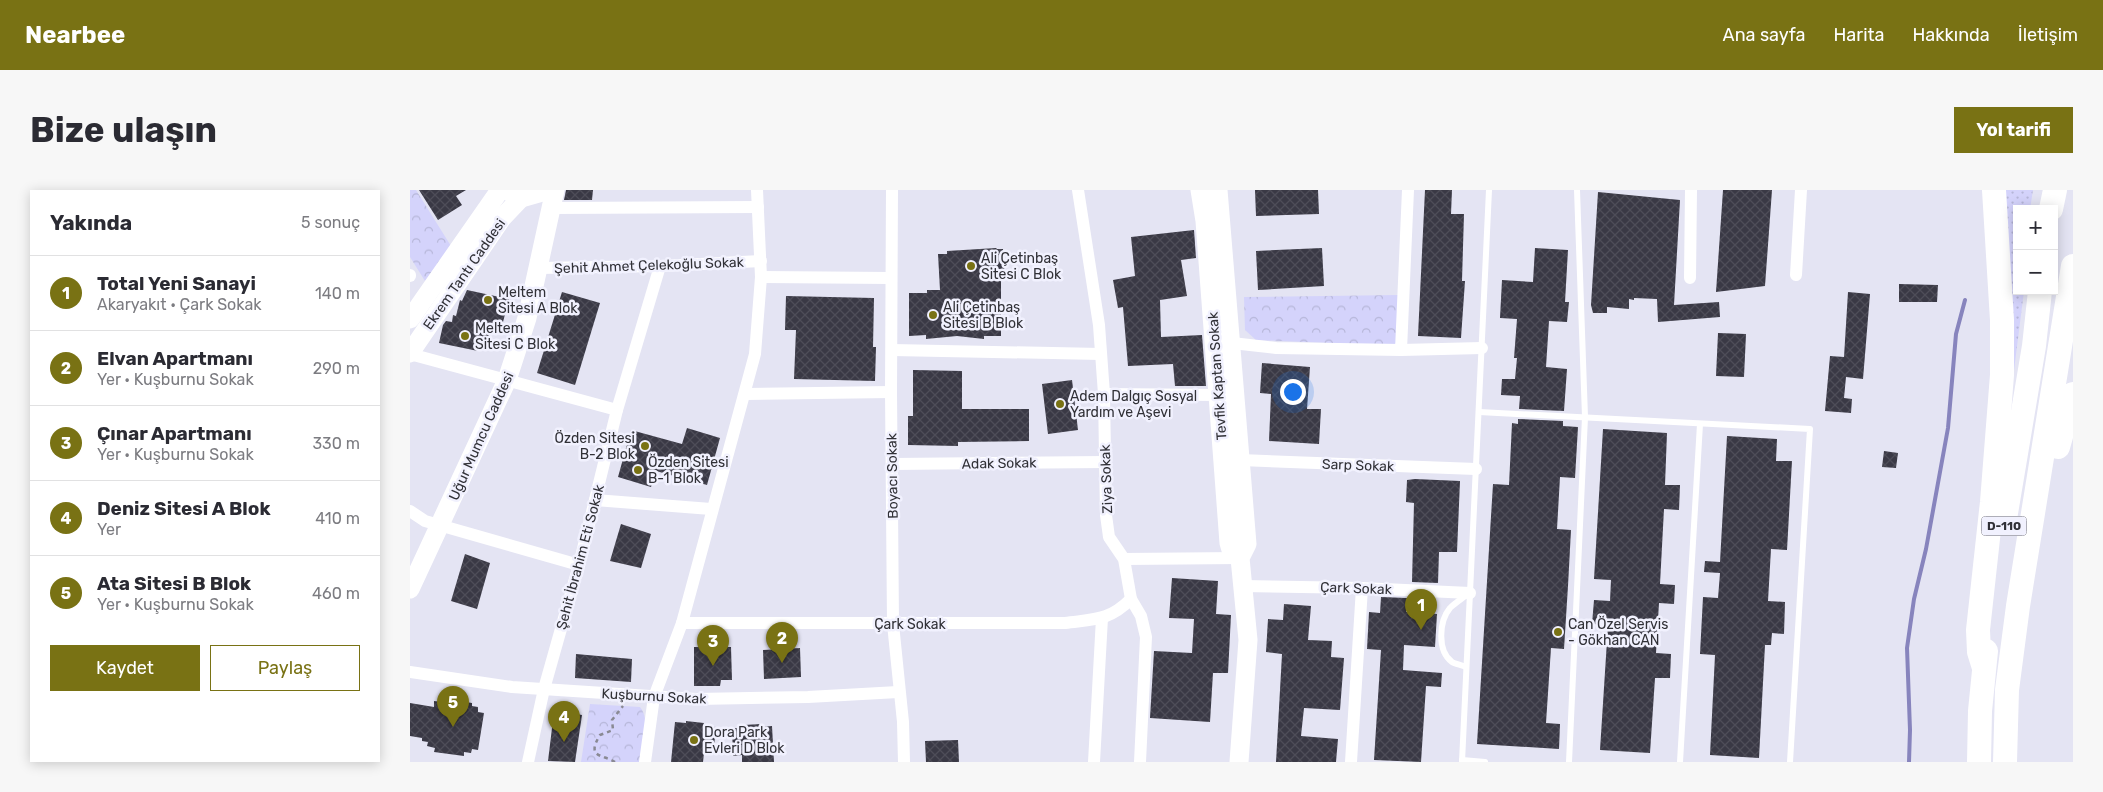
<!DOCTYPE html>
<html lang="tr">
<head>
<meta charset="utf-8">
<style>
  :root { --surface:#fff; --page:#f7f7f7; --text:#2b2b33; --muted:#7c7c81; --line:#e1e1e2; --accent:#797214 }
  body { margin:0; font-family:Rubik,sans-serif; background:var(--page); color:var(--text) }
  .controls { position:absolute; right:15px; top:15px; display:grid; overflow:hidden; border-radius:0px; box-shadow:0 2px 12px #0003 }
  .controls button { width:45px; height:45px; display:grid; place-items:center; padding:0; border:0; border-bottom:1px solid var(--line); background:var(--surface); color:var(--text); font:25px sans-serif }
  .you { position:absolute; left:882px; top:201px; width:18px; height:18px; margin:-12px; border:4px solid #fff; border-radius:50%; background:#1a73e8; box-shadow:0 0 0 8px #1a73e833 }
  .badge { display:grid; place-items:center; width:32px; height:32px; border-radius:50%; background:var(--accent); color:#fff; font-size:16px; font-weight:700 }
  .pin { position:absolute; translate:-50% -41px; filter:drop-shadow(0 1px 2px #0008) }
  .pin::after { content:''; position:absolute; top:26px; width:18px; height:15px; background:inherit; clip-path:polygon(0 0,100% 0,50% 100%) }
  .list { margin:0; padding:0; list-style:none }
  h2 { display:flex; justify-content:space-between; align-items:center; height:65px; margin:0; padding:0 20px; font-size:21px }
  h2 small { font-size:16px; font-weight:400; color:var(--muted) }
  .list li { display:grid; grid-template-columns:32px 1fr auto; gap:15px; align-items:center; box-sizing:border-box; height:75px; padding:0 20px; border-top:1px solid var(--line) }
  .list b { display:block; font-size:19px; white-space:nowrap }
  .list p { margin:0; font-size:16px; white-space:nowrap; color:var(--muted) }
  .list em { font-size:16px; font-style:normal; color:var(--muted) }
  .actions { display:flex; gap:10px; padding:15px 20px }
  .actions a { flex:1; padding:11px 0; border:1px solid var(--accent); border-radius:0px; text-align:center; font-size:18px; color:var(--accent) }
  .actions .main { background:var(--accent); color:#fff }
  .map { position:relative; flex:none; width:1663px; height:572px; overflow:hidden; border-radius:0px }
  header { display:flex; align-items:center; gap:30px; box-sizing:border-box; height:70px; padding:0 25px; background:var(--accent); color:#fff }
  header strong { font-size:24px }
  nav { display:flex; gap:28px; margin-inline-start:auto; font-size:18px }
  .intro { display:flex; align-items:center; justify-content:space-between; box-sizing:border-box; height:120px; padding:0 30px }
  h1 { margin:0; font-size:35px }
  .button { padding:12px 22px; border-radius:0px; background:var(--accent); color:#fff; font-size:18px; font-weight:700 }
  main { display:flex; gap:30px; padding:0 30px }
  aside { flex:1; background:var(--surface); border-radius:0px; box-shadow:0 2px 12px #0003 }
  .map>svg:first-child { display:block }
  .grass { fill:url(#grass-dots) }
  .park { fill:url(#park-crowns) }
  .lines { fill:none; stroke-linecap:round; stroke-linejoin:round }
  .stream { stroke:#8784bd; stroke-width:4 }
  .building { fill:url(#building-cross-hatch) }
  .path { stroke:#898993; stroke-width:2.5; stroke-dasharray:4 4; stroke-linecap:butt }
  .lane { stroke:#fff; stroke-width:6 }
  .street { stroke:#fff; stroke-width:12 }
  .secondary { stroke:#fff; stroke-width:19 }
  .highway { stroke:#fff; stroke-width:24 }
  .poi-dot { fill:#797214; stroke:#f1f1fe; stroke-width:2 }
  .labels { text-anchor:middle; stroke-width:5; stroke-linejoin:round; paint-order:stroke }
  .shield { fill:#f1f1fe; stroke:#6b6b73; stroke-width:1 }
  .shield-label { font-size:12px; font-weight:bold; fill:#313137 }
  .poi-label { font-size:14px; fill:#313137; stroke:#f1f1fe; text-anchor:start }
  .street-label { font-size:14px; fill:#313137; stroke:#f1f1fe }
</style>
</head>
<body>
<header>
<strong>Nearbee</strong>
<nav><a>Ana sayfa</a><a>Harita</a><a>Hakkında</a><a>İletişim</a></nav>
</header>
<div class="intro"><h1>Bize ulaşın</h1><a class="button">Yol tarifi</a></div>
<main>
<aside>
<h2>Yakında<small>5 sonuç</small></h2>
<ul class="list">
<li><span class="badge">1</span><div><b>Total Yeni Sanayi</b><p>Akaryakıt · Çark Sokak</p></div><em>140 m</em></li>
<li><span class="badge">2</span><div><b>Elvan Apartmanı</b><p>Yer · Kuşburnu Sokak</p></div><em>290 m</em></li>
<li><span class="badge">3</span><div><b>Çınar Apartmanı</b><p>Yer · Kuşburnu Sokak</p></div><em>330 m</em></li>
<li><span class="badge">4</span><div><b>Deniz Sitesi A Blok</b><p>Yer</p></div><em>410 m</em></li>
<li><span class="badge">5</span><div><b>Ata Sitesi B Blok</b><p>Yer · Kuşburnu Sokak</p></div><em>460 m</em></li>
</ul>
<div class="actions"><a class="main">Kaydet</a><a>Paylaş</a></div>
</aside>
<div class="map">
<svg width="1663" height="572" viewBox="0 0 1663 572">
  <defs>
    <pattern id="grass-dots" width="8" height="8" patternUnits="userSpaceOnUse" patternTransform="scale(1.25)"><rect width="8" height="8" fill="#d4d3fb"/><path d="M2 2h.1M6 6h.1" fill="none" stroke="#b6b6d8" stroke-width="1.8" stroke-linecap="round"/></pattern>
    <pattern id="park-crowns" width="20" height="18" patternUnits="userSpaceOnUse" patternTransform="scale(1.25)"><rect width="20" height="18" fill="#d4d3fb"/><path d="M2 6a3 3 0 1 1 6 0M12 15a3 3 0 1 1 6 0" fill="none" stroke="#b6b6d8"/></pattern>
    <pattern id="building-cross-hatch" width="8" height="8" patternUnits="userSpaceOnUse" patternTransform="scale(1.25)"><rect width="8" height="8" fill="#3a3945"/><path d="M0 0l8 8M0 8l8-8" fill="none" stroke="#4e4d58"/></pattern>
  </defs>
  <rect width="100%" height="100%" fill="#e4e4f3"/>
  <path class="grass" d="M1594,0h29l-3,19h-13v82h7l-13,103z"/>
  <g class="park">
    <path d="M0,0h6l35,56 -26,35 -15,-24z"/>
    <path d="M988,105v51l-142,-6 -11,-10 -1,-33z"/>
    <path d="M180,514l50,3c11,13 2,39 -1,55h-58z"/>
  </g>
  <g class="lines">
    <path class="stream" d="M1499,572l1,-32 -3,-82 7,-49 12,-50 22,-121 8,-94 9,-34"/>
  </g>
  <g class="building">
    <path d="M9,0h47l-10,6 6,9 -24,15z"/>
    <path d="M156,0h27l-1,10h-28z"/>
    <path d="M845,0h63l1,24 -63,2z"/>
    <path d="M1015,0h27l-1,24h13l-2,67h3l-4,57 -43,-2z"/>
    <path d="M1313,0h49l-7,96 -49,6z"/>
    <path d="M1188,2l82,8 -6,105 45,-3 1,15 -62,5 -1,-23 -23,-1v2l-5,-1v10l-22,-2v6h-14l-2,-8z"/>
    <path d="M784,40l2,28 -15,2 6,36 -27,4 1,37 41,-2 4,51h-31l-2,-22 -45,2 -5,-59 -5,1 -5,-28 22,-4 -4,-39z"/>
    <path d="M586,58l1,1h6l2,30h-4v57h-17v3l-27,-3 -31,3v-4l-17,1v-43h18v-3h13l-2,-36h9v-3z"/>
    <path d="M912,58l2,38 -66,4 -2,-39z"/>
    <path d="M1125,58l33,2 -3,52h4l-2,20 -18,-1 -3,46 21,2 -3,42 -45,-2 1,-13 -19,-1 1,-16h13l2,-21h-3l3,-39 -17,-1 2,-38 31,2z"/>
    <path d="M1489,94l39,1 -1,17h-38z"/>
    <path d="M57,100l42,9 -6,23 -4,-1 -5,10 -4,-1 -2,12 -5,-1 -5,10 -39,-8 4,-18 3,-4 6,1 1,-7 3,1 4,-16 2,1z"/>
    <path d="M152,102l38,11 -25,82 -38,-12z"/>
    <path d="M1438,102l22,2 -7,85 -17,-2 -2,21 8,1 -1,14 -26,-2 5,-55 14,1z"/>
    <path d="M376,106l88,2 -1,49h3l-1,34 -81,-2 2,-49h-11z"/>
    <path d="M1308,143l28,1 -2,43 -28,-1z"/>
    <path d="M852,173l48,4 -3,42h14l-2,35 -50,-3 2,-47 -11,-1z"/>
    <path d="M503,180l49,1v38h67v32l-71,1v4l-50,-1v-29h5z"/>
    <path d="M662,190l6,50 -30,4 -6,-50z"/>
    <path d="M1108,229l45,2v5l15,1 -3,51 -15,-1 -3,52 14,1 -3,56 -4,63 -13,-1 -5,75 14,1 -1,25 -82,-5 16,-260 16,1 3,-62 6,1z"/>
    <path d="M277,238l33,10 -13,47 -51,-14 -5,16 -33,-10 13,-47 51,14z"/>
    <path d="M1193,239l64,4 -2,52h15l-1,25 -15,-1 -4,75 15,1 -1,19 -15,-1 -3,50 15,1 -1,24h-15l-5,75 -50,-3 8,-125 -16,-1 2,-24 16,1 1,-21 -17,-1z"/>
    <path d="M1317,246l50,3 -1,22h16l-5,89 -16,-1 -3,52 17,1 -1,32 -12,-1 -1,12h-6l-6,113 -49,-3 5,-100 -15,-1 3,-57 15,1 2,-25 -16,-1 1,-11 15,1z"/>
    <path d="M1474,261l14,2 -2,15 -14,-1z"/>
    <path d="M1005,289l45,2 -3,71h-18l-1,31 -26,-1 2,-79 -8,-1 1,-22z"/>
    <path d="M211,334l30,10 -10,34 -31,-7z"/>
    <path d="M55,364l25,9 -13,46 -26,-8z"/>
    <path d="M762,388l46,3 -2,33 15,1 -3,58h-15l-3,49 -60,-4 4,-67 38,2 2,-34 -25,-1z"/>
    <path d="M971,407l26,1 -1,14 31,2 -2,33 -31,-2 -1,25 39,3 -1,14 -15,-1 -5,76 -47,-2 7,-110 -14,-1 2,-37 11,1z"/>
    <path d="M874,414l27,2 -3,34 24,1 -1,16 13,1 -4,52 -36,-2 -3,28 37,3 -2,23h-60l6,-108 -16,-2 2,-33 15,1z"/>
    <path d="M284,457h37l1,33h-11l-1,6h-26z"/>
    <path d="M390,458l1,29 -37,2 -1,-29z"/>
    <path d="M166,464l56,5 -1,23 -56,-4z"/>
    <path d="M32,508l30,5v3l6,1v5l6,1 -6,37 -6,-1 -1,4 -7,-1v4l-30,-4 1,-4 -8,-2 1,-4 -6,-1v-3l-12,-2v-33l24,4v-6l8,1z"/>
    <path d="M149,521l23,4 -7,47 -27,-1 5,-41 5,1z"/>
    <path d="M276,531l18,2 -1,3 13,1 -3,28 -9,-2 -1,9h-32l4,-40 11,1z"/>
    <path d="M351,534l1,3 10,-1 2,36h-32v-7l-9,1 -1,-28h12v-3z"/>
    <path d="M548,550l1,22h-33l-1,-21z"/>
  </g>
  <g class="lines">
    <path class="path" d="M205,572c-13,-8 -29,-4 -15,-27l13,-5 -1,-10 11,-14"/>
    <g class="lane">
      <path d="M1069,222l331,17 -20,333"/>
      <path d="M1056,477c-4,-2 -11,-3 -14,-5 -15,-11 -13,-41 -2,-54 5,-5 13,-10 19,-15"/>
      <path d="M1052,570l23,2"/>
      <path d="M1052,572l27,-572"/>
      <path d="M1159,572l16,-345 -8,-227"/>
      <path d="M1270,572l20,-338"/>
    </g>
    <g class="street">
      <path d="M482,0l-1,202 2,232 10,98 1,40"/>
      <path d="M668,0l21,135 5,69 2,121 3,22 15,22 7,40 10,17 5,21 -6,125"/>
      <path d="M141,18l207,-1"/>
      <path d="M128,78l122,-2 101,-5"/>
      <path d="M0,85v1"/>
      <path d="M1386,85l5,-85"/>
      <path d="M351,87l130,1"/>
      <path d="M1280,88l1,-88"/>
      <path d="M822,153l44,5 125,2 7,-160"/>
      <path d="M482,160l209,4"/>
      <path d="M991,160l81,-2"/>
      <path d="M0,164l207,56"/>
      <path d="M336,204l145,-2"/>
      <path d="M694,204l115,1"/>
      <path d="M830,270l236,9"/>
      <path d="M483,274l212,-2"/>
      <path d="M185,310l116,9"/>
      <path d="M0,321l15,10 154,44"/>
      <path d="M714,369l116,-1"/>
      <path d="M832,396l120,2 108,5"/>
      <path d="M272,433h383c29,-4 44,-2 66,-24"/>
      <path d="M0,482l102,15 184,12 112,-2 90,-5"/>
      <path d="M118,572l16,-73 35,-124 38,-155 43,-144"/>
      <path d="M235,572l9,-65 28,-74 73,-269 6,-77 -4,-87"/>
      <path d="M684,572l8,-144"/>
      <path d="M941,572l11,-174"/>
    </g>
    <g class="secondary">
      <path d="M790,0l5,31 24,322 2,7 9,8"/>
      <path d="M808,0l29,354 -7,14 8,82 -9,122"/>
      <path d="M101,3l10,5 28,-8"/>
      <path d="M0,129l90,-129"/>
      <path d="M0,163l92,-135 19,-20"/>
      <path d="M0,399l97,-209 20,-62 28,-128"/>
    </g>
    <g class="highway">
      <path d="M1641,19l4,-19"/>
      <path d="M1648,257l15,-53"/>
      <path d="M1595,329l29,-173 6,-55"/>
      <path d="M1574,478l-5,-16 -1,-22 14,-128 10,-127v-55l-8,-130"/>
      <path d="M1569,572l1,-51 6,-60"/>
      <path d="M1595,572l2,-72 11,-84 55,-340"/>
    </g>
  </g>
  <g class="poi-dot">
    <circle cx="561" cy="76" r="5"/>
    <circle cx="78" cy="110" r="5"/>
    <circle cx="523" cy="125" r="5"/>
    <circle cx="55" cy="146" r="5"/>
    <circle cx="650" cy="214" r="5"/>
    <circle cx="235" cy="256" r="5"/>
    <circle cx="228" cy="280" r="5"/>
    <circle cx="1148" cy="442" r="5"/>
    <circle cx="284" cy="550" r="5"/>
  </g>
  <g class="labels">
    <rect class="shield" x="1571.5" y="326.5" width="45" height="19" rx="4"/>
    <g class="shield-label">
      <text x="1594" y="340">D-110</text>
    </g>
    <g class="poi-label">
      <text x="571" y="73">Ali Çetinbaş<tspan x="571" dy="16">Sitesi C Blok</tspan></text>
      <text x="88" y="107">Meltem<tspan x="88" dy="16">Sitesi A Blok</tspan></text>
      <text x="533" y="122">Ali Çetinbaş<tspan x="533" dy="16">Sitesi B Blok</tspan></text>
      <text x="65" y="143">Meltem<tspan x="65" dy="16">Sitesi C Blok</tspan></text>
      <text x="660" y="211">Adem Dalgıç Sosyal<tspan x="660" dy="16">Yardım ve Aşevi</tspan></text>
      <text x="225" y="253" text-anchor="end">Özden Sitesi<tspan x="225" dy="16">B-2 Blok</tspan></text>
      <text x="238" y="277">Özden Sitesi<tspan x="238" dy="16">B-1 Blok</tspan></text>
      <text x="1158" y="439">Can Özel Servis<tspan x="1158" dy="16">- Gökhan CAN</tspan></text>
      <text x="294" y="547">Dora Park<tspan x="294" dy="16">Evleri D Blok</tspan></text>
    </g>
    <g class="street-label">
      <text transform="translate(239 75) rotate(-2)" y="5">Şehit Ahmet Çelekoğlu Sokak</text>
      <text transform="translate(54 84) rotate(-55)" y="5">Ekrem Tantı Caddesi</text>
      <text transform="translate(807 186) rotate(-94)" y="5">Tevfik Kaptan Sokak</text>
      <text transform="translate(71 246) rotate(-66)" y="5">Uğur Mumcu Caddesi</text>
      <text transform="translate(589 273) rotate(-1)" y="5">Adak Sokak</text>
      <text transform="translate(948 275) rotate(2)" y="5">Sarp Sokak</text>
      <text transform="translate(482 286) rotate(-91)" y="5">Boyacı Sokak</text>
      <text transform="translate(696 289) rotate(-92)" y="5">Ziya Sokak</text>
      <text transform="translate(170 367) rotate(-75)" y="5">Şehit İbrahim Eti Sokak</text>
      <text transform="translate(946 398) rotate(2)" y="5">Çark Sokak</text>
      <text x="500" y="439">Çark Sokak</text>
      <text transform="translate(244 506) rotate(3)" y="5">Kuşburnu Sokak</text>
    </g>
  </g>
</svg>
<div class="controls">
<button>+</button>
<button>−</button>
</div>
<div class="you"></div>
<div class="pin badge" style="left:1011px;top:440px">1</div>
<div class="pin badge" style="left:372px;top:473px">2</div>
<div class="pin badge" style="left:303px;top:476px">3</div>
<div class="pin badge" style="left:154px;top:552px">4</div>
<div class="pin badge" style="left:43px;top:537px">5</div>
</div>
</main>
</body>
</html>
